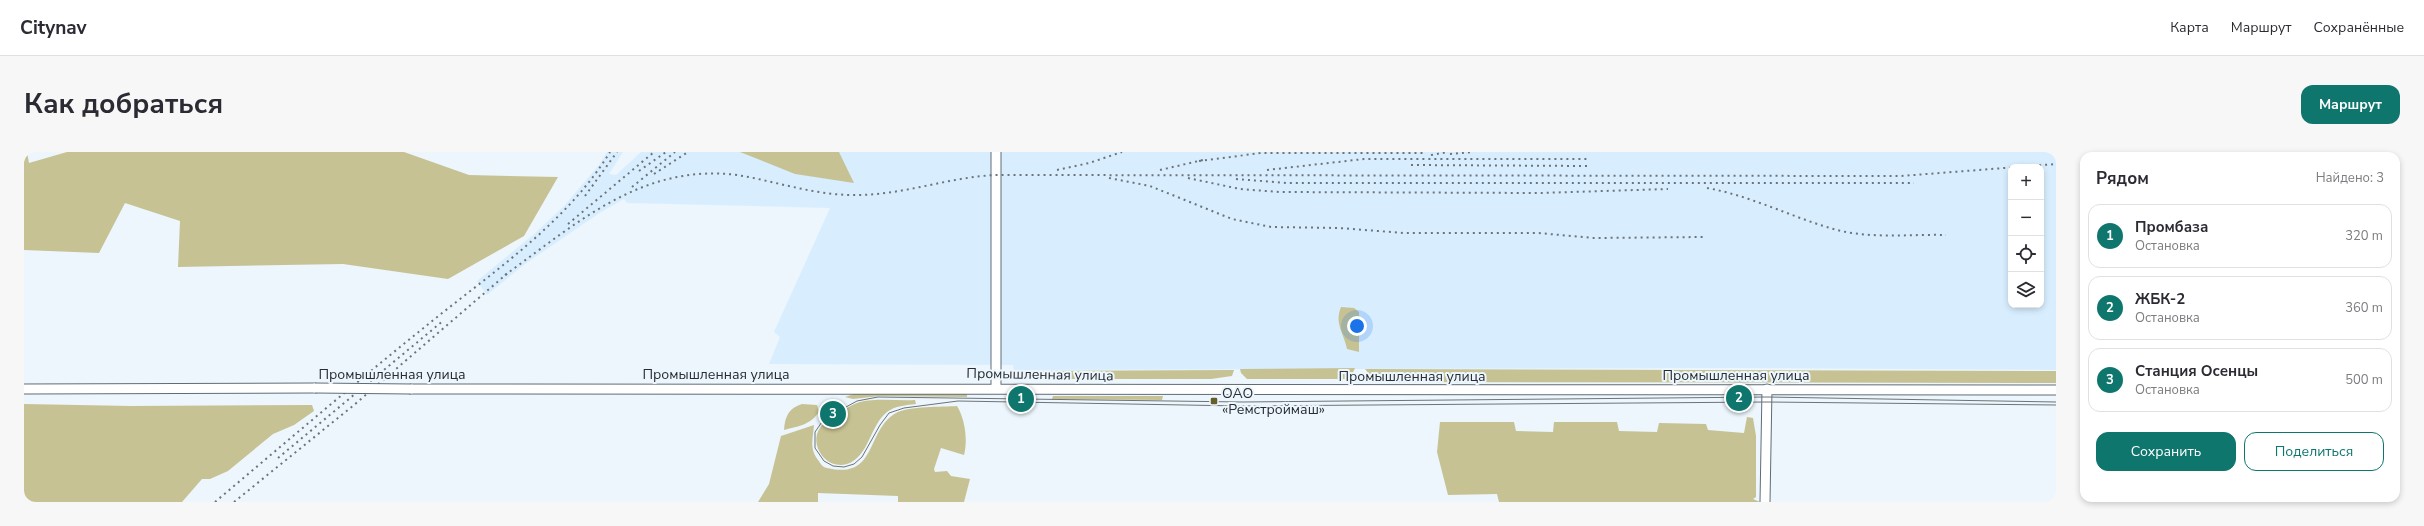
<!DOCTYPE html>
<html lang="ru">
<head>
<meta charset="utf-8">
<style>
  :root { --surface:#fff; --page:#f7f7f7; --text:#2b2b33; --muted:#7c7c81; --line:#e1e1e2; --accent:#0f766e }
  body { margin:0; font-family:"Nunito Sans",sans-serif; background:var(--page); color:var(--text) }
  .controls { position:absolute; right:12px; top:12px; display:grid; overflow:hidden; border-radius:8px; box-shadow:0 2px 6px #0003 }
  .controls button { width:36px; height:36px; display:grid; place-items:center; padding:0; border:0; border-bottom:1px solid var(--line); background:var(--surface); color:var(--text); font:20px sans-serif }
  .you { position:absolute; left:1333px; top:174px; width:14px; height:14px; margin:-10px; border:3px solid #fff; border-radius:50%; background:#1a73e8; box-shadow:0 0 0 6px #1a73e833 }
  .badge { display:grid; place-items:center; width:26px; height:26px; border-radius:50%; background:var(--accent); color:#fff; font-size:13px; font-weight:700 }
  .pin { position:absolute; translate:-50% -50%; border:2px solid #fff; box-shadow:0 1px 4px #0006 }
  .list { margin:0; padding:0; list-style:none }
  h2 { display:flex; justify-content:space-between; align-items:center; height:52px; margin:0; padding:0 16px; font-size:17px }
  h2 small { font-size:13px; font-weight:400; color:var(--muted) }
  .list li { display:grid; grid-template-columns:26px 1fr auto; gap:12px; align-items:center; box-sizing:border-box; height:64px; margin:0 8px 8px; padding:0 8px; border:1px solid var(--line); border-radius:12px }
  .list b { display:block; font-size:15px; white-space:nowrap }
  .list p { margin:0; font-size:13px; white-space:nowrap; color:var(--muted) }
  .list em { font-size:13px; font-style:normal; color:var(--muted) }
  .actions { display:flex; gap:8px; padding:12px 16px }
  .actions a { flex:1; padding:9px 0; border:1px solid var(--accent); border-radius:12px; text-align:center; font-size:14px; color:var(--accent) }
  .actions .main { background:var(--accent); color:#fff }
  .icon { flex:none; width:22px; height:22px; fill:none; stroke:currentColor; stroke-width:2; stroke-linecap:round; stroke-linejoin:round }
  .map { position:relative; flex:none; width:2032px; height:350px; overflow:hidden; border-radius:12px }
  header { display:flex; align-items:center; gap:24px; box-sizing:border-box; height:56px; padding:0 20px; background:var(--surface); border-bottom:1px solid var(--line) }
  header strong { font-size:19px }
  nav { display:flex; gap:22px; margin-inline-start:auto; font-size:14px }
  .intro { display:flex; align-items:center; justify-content:space-between; box-sizing:border-box; height:96px; padding:0 24px }
  h1 { margin:0; font-size:28px }
  .button { padding:10px 18px; border-radius:12px; background:var(--accent); color:#fff; font-size:14px; font-weight:700 }
  main { display:flex; gap:24px; padding:0 24px }
  aside { flex:1; background:var(--surface); border-radius:12px; box-shadow:0 2px 6px #0003 }
  .map>svg:first-child { display:block }
  .built { fill:#d8eeff; fill-rule:evenodd }
  .green { fill:#c7c293 }
  .lines { fill:none; stroke-linecap:round; stroke-linejoin:round }
  .minor-casing { stroke:#606d77; stroke-width:11 }
  .minor { stroke:#fff; stroke-width:9 }
  .tram { stroke:#6d7479; stroke-width:1 }
  .rail { stroke:#6d7479; stroke-width:2; stroke-dasharray:2 4; stroke-linecap:butt }
  .minor-bridge-casing { stroke:#606d77; stroke-width:11; stroke-linecap:butt }
  .minor-bridge { stroke:#fff; stroke-width:9 }
  .poi-dot { fill:#655f2b; stroke:#ecf6fc; stroke-width:1.5 }
  .labels { text-anchor:middle; stroke-width:4; stroke-linejoin:round; paint-order:stroke }
  .street-label { font-size:14px; fill:#272d31; stroke:#ecf6fc }
  .poi-label { font-size:14px; fill:#272d31; stroke:#ecf6fc; text-anchor:start }
</style>
</head>
<body>
<header>
<strong>Citynav</strong>
<nav><a>Карта</a><a>Маршрут</a><a>Сохранённые</a></nav>
</header>
<div class="intro"><h1>Как добраться</h1><a class="button">Маршрут</a></div>
<main>
<div class="map">
<svg width="2032" height="350" viewBox="0 0 2032 350">
  <rect width="100%" height="100%" fill="#ecf6fc"/>
  <path class="built" d="M583,0h16l-14,22 7,1 25,-23h1415v218l-317,-2 -725,2 -1,-5 -244,-1 11,-27 -6,-5 56,-124 -203,-5 -3,-4 -23,13 -76,52 -38,31 -10,-14 56,-46 31,-29 35,-41zM1987,15h30v138h-30z"/>
  <g class="green">
    <path d="M0,0h3l2,11 38,-11h337l65,23 89,2 -34,59 -76,43 -105,-15 -165,3 2,-46 -55,-18 -26,50 -75,-3z"/>
    <path d="M716,0h99l15,31 -59,-9z"/>
    <path d="M1317,155l13,1 5,4v40l-12,-3c-3,-16 -13,-25 -6,-42z"/>
    <path d="M1331,216l-5,11h-103l-6,-6 -1,-4z"/>
    <path d="M1341,217l683,2h8v12l-680,-1z"/>
    <path d="M1210,218l-2,6 -21,3h-198v-8z"/>
    <path d="M943,240v5l-87,-1 -27,3 -8,-2 12,-4z"/>
    <path d="M1029,244h110l-1,4 -110,-1z"/>
    <path d="M891,248l1,4c-10,1 -21,2 -29,8 -17,13 -18,45 -40,52 -24,7 -43,-27 -21,-42 10,-6 23,-17 34,-20 17,-4 38,-1 55,-2z"/>
    <path d="M0,252l107,2 181,-1 2,6 -20,14 -21,9 -45,37 -18,8h-8l-20,23h-158z"/>
    <path d="M778,252l15,1 2,7c-9,13 -20,14 -35,18 1,-14 5,-22 18,-26z"/>
    <path d="M933,254c8,13 11,34 7,49l-23,-7 -7,21 1,3 12,-1 4,5 19,3 -6,23h-66v-6l-80,-3v9h-60l11,-18 12,-48 33,-11c-1,14 -5,23 4,35 3,4 4,7 9,8 51,12 38,-37 69,-55 13,-7 46,-6 61,-7z"/>
    <path d="M1723,265l6,1 3,18v61l-3,2 7,3h-261l-2,-8 -49,1 -11,-43 3,-30h74l2,9 37,1 1,-10h63l2,9 38,1 2,-9 47,1 2,6 36,3z"/>
  </g>
  <g class="lines">
    <defs>
      <g id="minor">
        <path d="M972,0v236"/>
        <path d="M0,237l291,-1"/>
        <path d="M387,237l1645,1"/>
        <path d="M1741,350l2,-113"/>
      </g>
    </defs>
    <use href="#minor" class="minor-casing"/>
    <use href="#minor" class="minor"/>
    <path class="tram" d="M2032,250l-289,-5 -525,5 -364,-5 -21,4 -33,18 -9,13v16l9,13 9,5 11,1 10,-3 8,-7 18,-32 9,-12 15,-5 54,-7 283,5 526,-4 289,3"/>
    <g class="rail">
      <path d="M1426,2l24,-2"/>
      <path d="M1407,3l17,-3"/>
      <path d="M1175,9l62,-8h162"/>
      <path d="M1387,13l176,1"/>
      <path d="M1033,18l32,-7 33,-11"/>
      <path d="M1136,18l43,-10"/>
      <path d="M1243,18l97,-11h223"/>
      <path d="M615,19l27,-19"/>
      <path d="M630,22l34,-22"/>
      <path d="M1085,26l41,8 82,33 39,8 68,1 65,5h134l56,5 109,-1"/>
      <path d="M1164,26l52,11 39,3 260,1 129,-4"/>
      <path d="M1212,27l51,4h627"/>
      <path d="M608,35l43,-35"/>
      <path d="M1683,36c45,8 86,30 130,42 35,9 74,4 109,5"/>
      <path d="M561,44l32,-44"/>
      <path d="M544,72l86,-72"/>
      <path d="M481,123c71,-51 137,-112 232,-100 38,6 76,20 116,20 48,1 95,-18 143,-20l905,1 155,-12"/>
      <path d="M254,306l166,-138"/>
      <path d="M191,350c70,-59 140,-119 211,-176 65,-53 140,-102 184,-174"/>
      <path d="M210,350l120,-97 155,-133"/>
    </g>
    <defs>
      <path id="minor-bridge" d="M291,236l96,1"/>
    </defs>
    <use href="#minor-bridge" class="minor-bridge-casing"/>
    <use href="#minor-bridge" class="minor-bridge"/>
  </g>
  <rect class="poi-dot" x="1186" y="245" width="8" height="8" rx="2"/>
  <g class="labels">
    <g class="street-label">
      <text x="368" y="227">Промышленная улица</text>
      <text x="692" y="227">Промышленная улица</text>
      <text transform="translate(1016 222) rotate(1)" y="5">Промышленная улица</text>
      <text x="1712" y="228">Промышленная улица</text>
      <text x="1388" y="229">Промышленная улица</text>
    </g>
    <g class="poi-label">
      <text x="1198" y="246">ОАО<tspan x="1198" dy="16">«Ремстроймаш»</tspan></text>
    </g>
  </g>
</svg>
<div class="controls">
<button>+</button>
<button>−</button>
<button><svg class="icon" aria-label="locate" viewBox="0 0 24 24"><circle cx="12" cy="12" r="6"/><path d="M12 2v4M12 18v4M2 12h4M18 12h4"/></svg></button>
<button><svg class="icon" aria-label="layers" viewBox="0 0 24 24"><path d="M12 4l9 5-9 5-9-5zM3 14l9 5 9-5"/></svg></button>
</div>
<div class="you"></div>
<div class="pin badge" style="left:997px;top:247px">1</div>
<div class="pin badge" style="left:1715px;top:246px">2</div>
<div class="pin badge" style="left:809px;top:262px">3</div>
</div>
<aside>
<h2>Рядом<small>Найдено: 3</small></h2>
<ul class="list">
<li><span class="badge">1</span><div><b>Промбаза</b><p>Остановка</p></div><em>320 m</em></li>
<li><span class="badge">2</span><div><b>ЖБК-2</b><p>Остановка</p></div><em>360 m</em></li>
<li><span class="badge">3</span><div><b>Станция Осенцы</b><p>Остановка</p></div><em>500 m</em></li>
</ul>
<div class="actions"><a class="main">Сохранить</a><a>Поделиться</a></div>
</aside>
</main>
</body>
</html>
